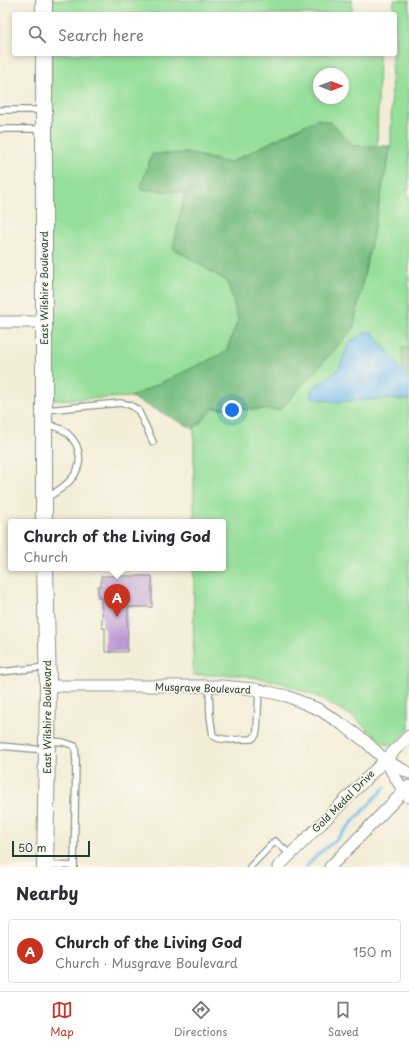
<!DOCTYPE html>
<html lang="en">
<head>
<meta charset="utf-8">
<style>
  :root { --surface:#fff; --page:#f7f7f7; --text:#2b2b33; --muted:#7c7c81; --line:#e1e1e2; --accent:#c8321e }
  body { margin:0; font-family:"Playpen Sans",sans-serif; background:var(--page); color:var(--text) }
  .compass { position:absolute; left:313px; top:68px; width:36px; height:36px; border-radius:50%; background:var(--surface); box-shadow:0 2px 6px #0003; rotate:90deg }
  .scale { position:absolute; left:12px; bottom:10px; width:78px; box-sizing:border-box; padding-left:4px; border:2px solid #1f3d34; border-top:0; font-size:11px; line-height:14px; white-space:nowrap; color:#1f3d34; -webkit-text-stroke:3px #fbf7ec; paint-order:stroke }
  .you { position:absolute; left:232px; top:410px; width:14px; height:14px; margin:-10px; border:3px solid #fff; border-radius:50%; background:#1a73e8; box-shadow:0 0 0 6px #1a73e833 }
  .badge { display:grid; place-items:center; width:26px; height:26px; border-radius:50%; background:var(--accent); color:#fff; font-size:13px; font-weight:700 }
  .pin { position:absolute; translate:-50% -33px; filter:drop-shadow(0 1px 2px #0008) }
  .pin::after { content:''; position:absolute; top:21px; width:14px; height:12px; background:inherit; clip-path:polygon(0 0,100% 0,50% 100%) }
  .popup { position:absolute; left:8px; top:519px; width:218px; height:52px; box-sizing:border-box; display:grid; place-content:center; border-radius:4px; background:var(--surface); filter:drop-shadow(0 1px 3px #0005); font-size:13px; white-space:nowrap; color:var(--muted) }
  .popup b { font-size:15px; color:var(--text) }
  .popup::after { content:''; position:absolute; left:50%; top:100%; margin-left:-8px; border:8px solid transparent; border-top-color:var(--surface) }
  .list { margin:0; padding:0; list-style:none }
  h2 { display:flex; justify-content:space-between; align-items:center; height:52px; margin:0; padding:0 16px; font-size:17px }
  h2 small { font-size:13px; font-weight:400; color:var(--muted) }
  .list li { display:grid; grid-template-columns:26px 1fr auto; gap:12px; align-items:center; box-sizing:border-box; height:64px; margin:0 8px 8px; padding:0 8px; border:1px solid var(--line); border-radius:4px }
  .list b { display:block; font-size:15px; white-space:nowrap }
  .list p { margin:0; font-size:13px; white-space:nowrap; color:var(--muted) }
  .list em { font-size:13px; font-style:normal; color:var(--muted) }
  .icon { flex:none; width:22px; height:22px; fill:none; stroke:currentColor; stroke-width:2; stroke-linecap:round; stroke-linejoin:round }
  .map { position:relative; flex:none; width:409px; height:867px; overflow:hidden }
  .search { position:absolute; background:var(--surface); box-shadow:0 2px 6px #0003; left:12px; right:12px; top:12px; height:44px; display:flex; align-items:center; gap:10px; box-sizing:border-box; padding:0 14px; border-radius:4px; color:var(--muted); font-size:15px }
  .sheet { height:124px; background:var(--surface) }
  nav { display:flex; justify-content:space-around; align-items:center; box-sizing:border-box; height:56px; border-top:1px solid var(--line); background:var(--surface); font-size:11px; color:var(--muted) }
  nav a { display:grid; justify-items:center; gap:2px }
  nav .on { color:var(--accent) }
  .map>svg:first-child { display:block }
  .green { fill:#95df9a; stroke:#5a8e67; fill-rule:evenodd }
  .forest { fill:#78be82; stroke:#4c7e5b }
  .water { fill:#76bded; stroke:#4a7d90 }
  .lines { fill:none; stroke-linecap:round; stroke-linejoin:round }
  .stream { stroke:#76bded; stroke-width:3 }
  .building { fill:#bb99d4 }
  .lane-casing { stroke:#899586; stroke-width:8 }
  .street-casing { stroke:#899586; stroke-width:13 }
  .secondary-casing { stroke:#899586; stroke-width:18 }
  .lane { stroke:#fff; stroke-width:5.5 }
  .street { stroke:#fff; stroke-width:11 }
  .secondary { stroke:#fff; stroke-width:16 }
  .labels { text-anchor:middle; stroke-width:3.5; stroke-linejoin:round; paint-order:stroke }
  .street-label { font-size:10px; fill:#1f3d34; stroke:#fbf7ec }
</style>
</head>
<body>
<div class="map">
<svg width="409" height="867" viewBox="0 0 409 867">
  <rect width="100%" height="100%" fill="#fbf7ec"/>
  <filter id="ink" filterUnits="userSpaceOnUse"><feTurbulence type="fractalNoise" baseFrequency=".025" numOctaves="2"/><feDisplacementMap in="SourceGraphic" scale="8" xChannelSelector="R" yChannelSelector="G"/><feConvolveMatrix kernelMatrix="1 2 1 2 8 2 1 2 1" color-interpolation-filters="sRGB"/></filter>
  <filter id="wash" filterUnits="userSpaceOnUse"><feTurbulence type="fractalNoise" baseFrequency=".012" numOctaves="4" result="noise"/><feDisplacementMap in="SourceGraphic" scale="16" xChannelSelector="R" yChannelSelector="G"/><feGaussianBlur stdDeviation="0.9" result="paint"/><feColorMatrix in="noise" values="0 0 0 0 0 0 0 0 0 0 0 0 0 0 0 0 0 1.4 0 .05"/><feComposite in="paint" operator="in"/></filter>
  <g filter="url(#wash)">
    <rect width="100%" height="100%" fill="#f3edd7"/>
    <g class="green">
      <rect x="51" y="0" width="301" height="14"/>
      <path d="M394,0h15v189l-3,1 3,5v152h-7l1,37 6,5v340l-14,15 -9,1 -34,-29 -34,-19 -38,-15 -40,-7h-47l1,-107h29v-46h-29v-93l20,-21 66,2 73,-81 38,-183 1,-92h3v-40h-2z"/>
      <path d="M51,54h328l-2,92h-23l-22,-23 -15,-4 -88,44 -41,-10 -3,39 -12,56 55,34 10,38 -12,32 -95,45 -77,3 -4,-79zM319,74h24v24h-24z"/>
    </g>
    <g class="forest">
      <path d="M317,119l15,4 22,23h37l-38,183 -73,81 -66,-2 -20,21 -63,-32 95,-45 12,-32 -10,-38 -55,-34 12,-55 -45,-4 12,-35 36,-1 41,10z"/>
      <path d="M402,347h7v42l-6,-5z"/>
    </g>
    <path class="water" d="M365,332h7l37,46v22l-28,-1 -46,3 -22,-4 -3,-3 3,-7 17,-12 9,-7 10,-26z"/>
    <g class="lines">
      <path class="stream" d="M306,867l12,-13 17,-13 50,-54"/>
    </g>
    <g id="blocks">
      <path class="building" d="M101,576h51v31h-24l-1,45h-22v-24h-3v-21h-1v-9h-3v-12h3z"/>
    </g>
  </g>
  <g filter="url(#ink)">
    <use href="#blocks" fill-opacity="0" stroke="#899586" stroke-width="1"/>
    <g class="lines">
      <defs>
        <g id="lane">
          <path d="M0,110h42"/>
          <path d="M0,129h44"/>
          <path d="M46,410l74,-7 10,2 8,5 15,32"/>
          <path d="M46,498c20,-11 42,-27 30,-54 -3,-5 -9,-12 -15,-15 -5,-2 -10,-4 -15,-6"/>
          <path d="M0,672l47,-5"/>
          <path d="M209,686l1,30 3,20c11,6 26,3 39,3l4,-4 1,-5 2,-40"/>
          <path d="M49,741l14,1 12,4 1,16 -2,105"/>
          <path d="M0,746l46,4"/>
          <path d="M46,865l28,1"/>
          <path d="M250,867l25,-26 15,13"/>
        </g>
        <g id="street">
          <path d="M0,322h44"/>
          <path d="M48,686h173l33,3 33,7 33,14 23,15 22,16 20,19 24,13"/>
          <path d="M385,760l19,32 5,5"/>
          <path d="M278,867l131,-131"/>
          <path d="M330,867l79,-81"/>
        </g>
        <g id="secondary">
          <path d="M44,14v-14"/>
          <path d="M44,54v468"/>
          <path d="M45,867l3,-181 -3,-118"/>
        </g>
      </defs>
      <use href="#lane" class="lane-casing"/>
      <use href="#street" class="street-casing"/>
      <use href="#secondary" class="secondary-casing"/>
      <use href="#lane" class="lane"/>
      <use href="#street" class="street"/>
      <use href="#secondary" class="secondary"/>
    </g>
  </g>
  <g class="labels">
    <g class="street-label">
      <text transform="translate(44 288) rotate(-90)" y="4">East Wilshire Boulevard</text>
      <text transform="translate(203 688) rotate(2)" y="4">Musgrave Boulevard</text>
      <text transform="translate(47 717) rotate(-90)" y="4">East Wilshire Boulevard</text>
      <text transform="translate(343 801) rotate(-45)" y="4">Gold Medal Drive</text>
    </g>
  </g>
</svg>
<svg class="compass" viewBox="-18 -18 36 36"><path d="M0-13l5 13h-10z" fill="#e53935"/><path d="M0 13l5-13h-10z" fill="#7c7c81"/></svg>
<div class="scale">50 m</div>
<div class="you"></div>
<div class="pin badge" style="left:117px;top:617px">A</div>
<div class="popup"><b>Church of the Living God</b>Church</div>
<div class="search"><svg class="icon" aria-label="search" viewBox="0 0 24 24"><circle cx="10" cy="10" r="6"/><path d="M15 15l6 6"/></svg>Search here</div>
</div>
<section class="sheet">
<h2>Nearby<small></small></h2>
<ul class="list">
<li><span class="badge">A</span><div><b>Church of the Living God</b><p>Church · Musgrave Boulevard</p></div><em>150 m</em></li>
</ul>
</section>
<nav>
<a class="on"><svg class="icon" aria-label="map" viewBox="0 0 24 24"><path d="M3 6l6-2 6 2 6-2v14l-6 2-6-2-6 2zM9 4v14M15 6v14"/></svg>Map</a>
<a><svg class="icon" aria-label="directions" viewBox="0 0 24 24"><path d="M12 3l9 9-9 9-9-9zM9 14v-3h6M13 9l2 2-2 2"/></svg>Directions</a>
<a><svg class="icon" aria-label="saved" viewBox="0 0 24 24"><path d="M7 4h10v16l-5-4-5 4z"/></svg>Saved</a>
</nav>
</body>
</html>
